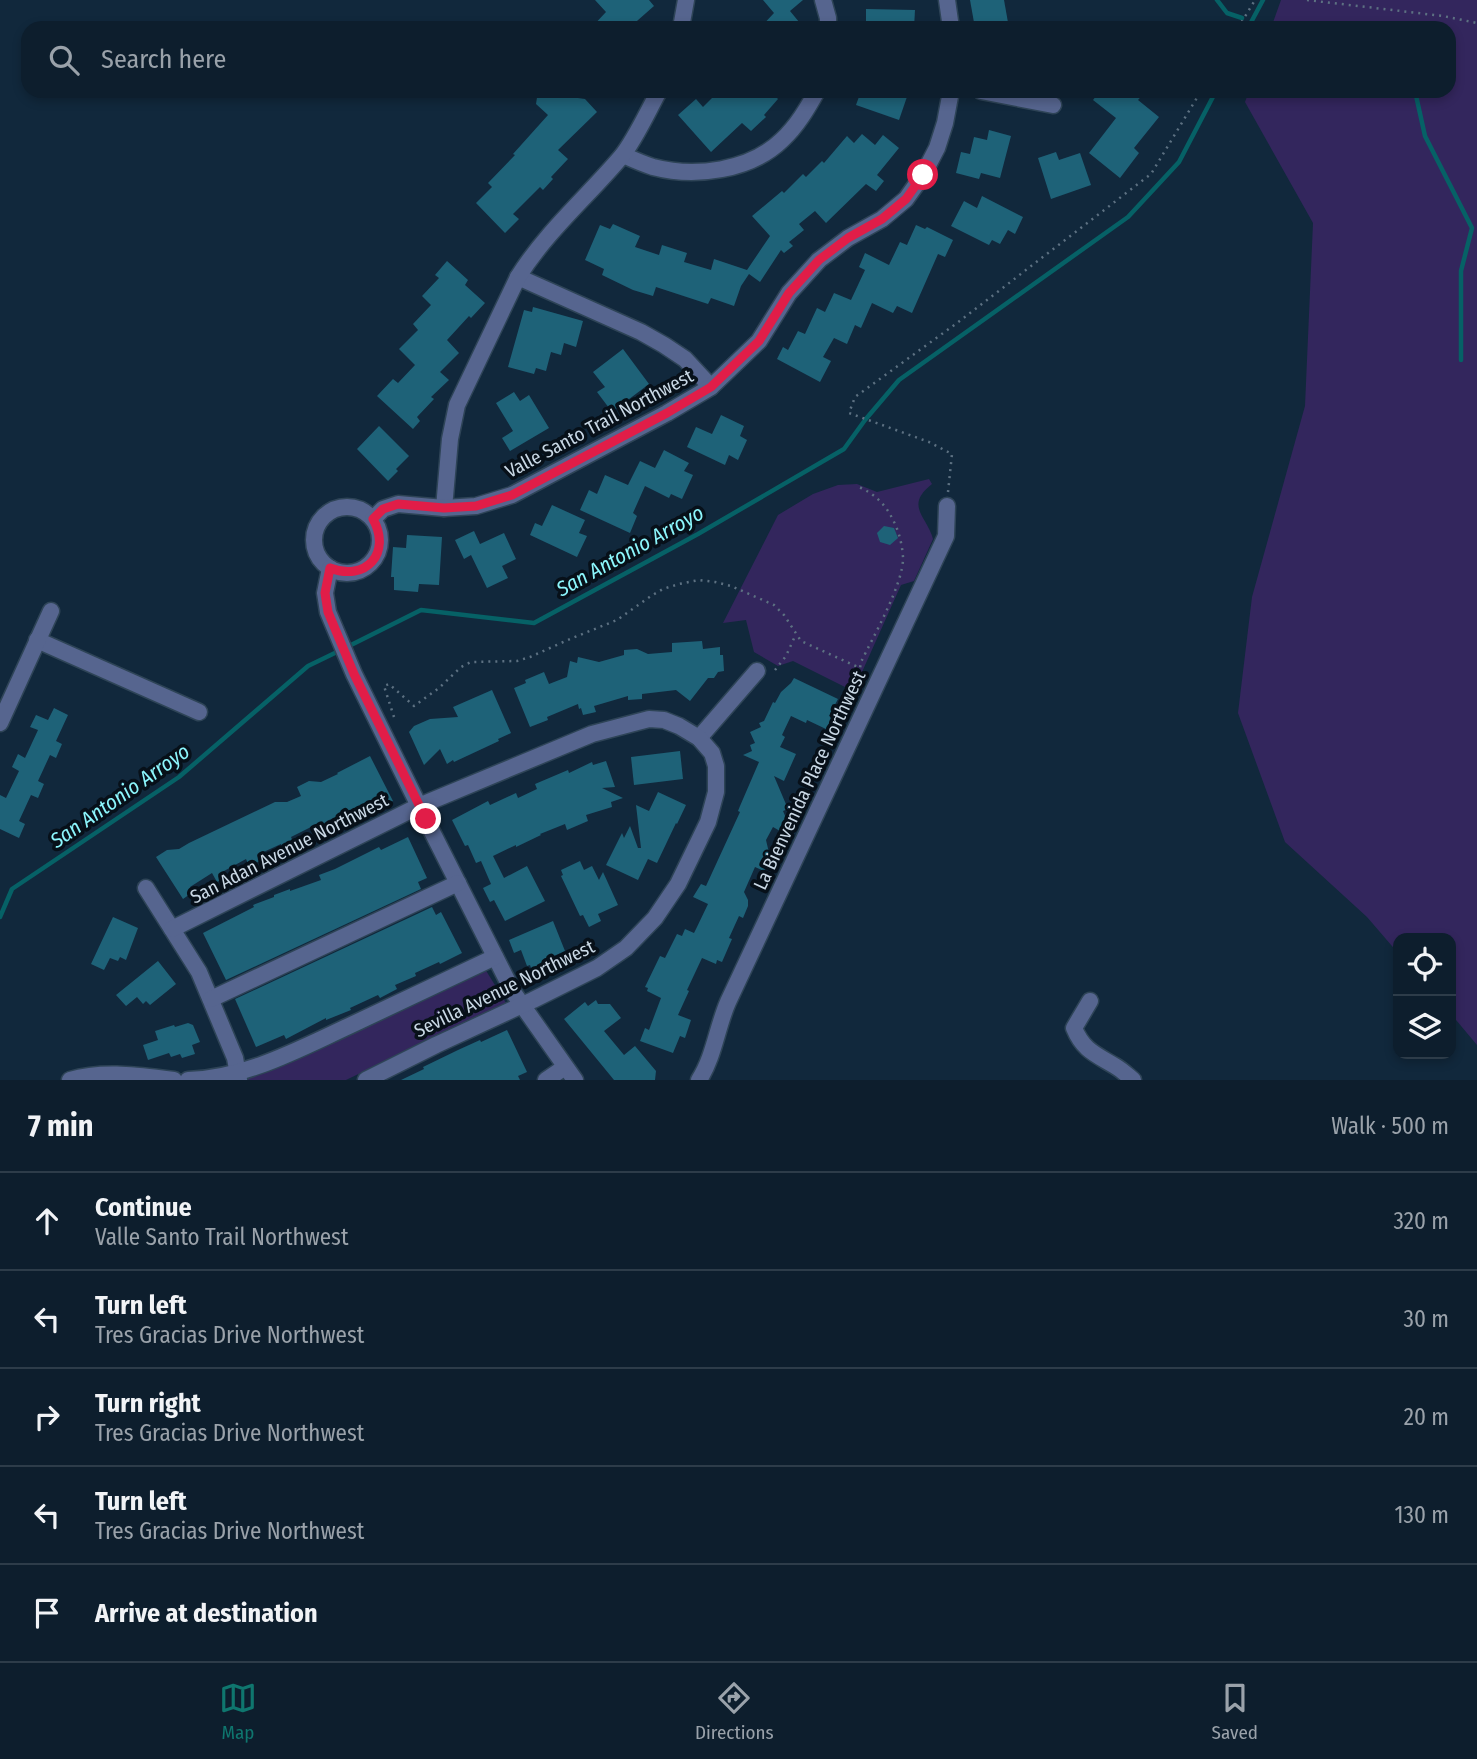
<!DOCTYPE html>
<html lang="en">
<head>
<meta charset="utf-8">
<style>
  :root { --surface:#0d1e2d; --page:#162735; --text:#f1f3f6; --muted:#9aa2aa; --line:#2d3c49; --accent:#0f766e }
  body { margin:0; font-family:"Fira Sans Condensed",sans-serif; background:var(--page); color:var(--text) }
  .controls { position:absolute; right:21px; bottom:21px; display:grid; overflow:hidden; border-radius:14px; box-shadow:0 4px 10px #0003 }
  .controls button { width:63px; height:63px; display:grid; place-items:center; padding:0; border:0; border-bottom:2px solid var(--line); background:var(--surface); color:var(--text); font:35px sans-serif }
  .stop { position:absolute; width:21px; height:21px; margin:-16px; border:5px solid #e11d48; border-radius:50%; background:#fff }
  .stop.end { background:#e11d48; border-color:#fff; box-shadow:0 2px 7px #0008 }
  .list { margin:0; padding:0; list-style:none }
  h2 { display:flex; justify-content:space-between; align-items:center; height:91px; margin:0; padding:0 28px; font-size:30px }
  h2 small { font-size:23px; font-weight:400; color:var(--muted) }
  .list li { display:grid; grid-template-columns:46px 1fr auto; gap:21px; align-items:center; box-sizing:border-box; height:98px; padding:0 28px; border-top:2px solid var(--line) }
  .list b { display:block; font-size:26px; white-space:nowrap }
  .list p { margin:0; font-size:23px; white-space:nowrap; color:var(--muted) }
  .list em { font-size:23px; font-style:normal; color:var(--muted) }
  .icon { flex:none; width:38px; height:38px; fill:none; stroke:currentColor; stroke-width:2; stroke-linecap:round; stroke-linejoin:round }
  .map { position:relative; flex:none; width:1477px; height:1080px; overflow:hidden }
  .search { position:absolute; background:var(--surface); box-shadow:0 4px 10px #0003; left:21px; right:21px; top:21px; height:77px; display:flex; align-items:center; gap:18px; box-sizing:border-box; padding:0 24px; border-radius:21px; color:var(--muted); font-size:26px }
  .sheet { height:581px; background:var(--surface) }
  nav { display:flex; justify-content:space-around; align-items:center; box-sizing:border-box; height:98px; border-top:2px solid var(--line); background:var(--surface); font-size:19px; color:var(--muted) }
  nav a { display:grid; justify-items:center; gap:4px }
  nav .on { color:var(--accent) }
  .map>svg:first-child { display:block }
  .green { fill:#33265d }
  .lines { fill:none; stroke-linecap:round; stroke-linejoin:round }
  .stream { stroke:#066166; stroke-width:4.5 }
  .building { fill:#1e6278 }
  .minor-casing { stroke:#2e4457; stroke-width:19 }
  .path { stroke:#5d7182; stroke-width:2.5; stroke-dasharray:2 5; stroke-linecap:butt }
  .minor { stroke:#56658f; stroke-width:16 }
  .route { stroke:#e11d48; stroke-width:9 }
  .labels { text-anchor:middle; stroke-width:7; stroke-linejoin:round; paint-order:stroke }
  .street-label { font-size:19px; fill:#c9d8e5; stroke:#071019 }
  .water-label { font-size:21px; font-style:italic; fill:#8cf6fc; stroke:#071019 }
</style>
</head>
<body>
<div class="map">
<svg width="1477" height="1080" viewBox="0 0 1477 1080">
  <rect width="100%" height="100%" fill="#11283c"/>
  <g class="green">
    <path d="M1281,0h196v1045l-26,-31v-76h-53v15l-31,-36 -82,-75 -47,-129 14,-116 53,-191 8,-183 -68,-121 4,-11h200v-63h-178z"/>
    <path d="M929,479l3,5c-28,22 -5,32 1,55l-19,42 -13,4 -39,87 1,4 -8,16 -62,-31 -15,5 -24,-14 -8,-32 -23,3 55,-108 35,-21 25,-9 19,-1 20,8z"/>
    <path d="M485,969l21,34 -160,77h-98l-1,-4z"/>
  </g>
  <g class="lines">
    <g class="stream">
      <path d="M1217,0l10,13 15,5"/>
      <path d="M1267,27l3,1"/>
      <path d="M1248,28l15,-28"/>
      <path d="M1304,28l16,-3 7,3"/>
      <path d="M1415,91l10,45 47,92 -11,43v89"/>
      <path d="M347,647l74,-37 113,13 164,-89 146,-85 21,-29 34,-40 229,-163 51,-55 37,-71"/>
      <path d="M0,917l12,-28 167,-112 129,-111 31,-15"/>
    </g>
  </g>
  <g class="building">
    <path d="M595,0h54l5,6 -25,22h-38l15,-16z"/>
    <path d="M763,0h40l-13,11 14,17h-44l14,-15z"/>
    <path d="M970,0h34l5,28h-34z"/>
    <path d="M866,9l49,1 -1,18h-48z"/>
    <path d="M538,91h27l-1,5 21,3 12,13 -39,38 10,9 -17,18 2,2 -10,11 -3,-3 -27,27 6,5 -14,14 -29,-30 16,-16 -4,-4 27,-28 -2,-1 35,-39 -12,-11z"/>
    <path d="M719,91h51l8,8 -14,16 2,2 -15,14 -9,-8 -31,29 -33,-37 18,-16 7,8z"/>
    <path d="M861,91h48l-10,29 -43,-15z"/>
    <path d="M1100,91h46l-8,9 21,17 -25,31 5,5 -19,25 -31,-25 27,-35 -23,-18z"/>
    <path d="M989,130l22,6 -11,42 -19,-5 -2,6 -23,-6 5,-21 9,2 4,-17 13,3z"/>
    <path d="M862,134l13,11 8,-10 16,13 -22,27 7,6 -8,10 -10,-7 -40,39 -11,-12 -16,13 5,6 -15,12 4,4 -9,7 -3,-3 -21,32 -11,-8 -8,12 -7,20 -23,-8 -3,6 -52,-17 -3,9 -20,-6 -31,-15 2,-6 -19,-9 15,-35 10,4 3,-5 27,12 -5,11 24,8 3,-10 25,8 -3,9 27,8 3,-11 33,11 23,-34 -18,-20 30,-25 2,2 19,-19 3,3 16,-16 2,2 23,-27 7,7z"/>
    <path d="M1056,152l3,8 21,-7 11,32 -40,14 -13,-41z"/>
    <path d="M982,196l41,21 -8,17 -7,-4 -8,14 -8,-4 -3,5 -38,-19 13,-25 13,7z"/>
    <path d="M916,225l9,4 2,-2 26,13 -8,17 -7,-3 -26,59 -15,-7 -4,7 -21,-10 -11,25 -6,-3 -8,19 -13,-6 -11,19 8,4 -11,21 -43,-23 6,-12 5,3 10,-19 7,3 12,-26 8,4 9,-19 17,7 14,-30 -6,-3 6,-14 24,12 11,-23 7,3z"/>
    <path d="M447,261l21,19 -3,5 20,18 -14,15 -2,-2 -22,24 12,13 -19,19 9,8 -18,17 3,2 -17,18 3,4 -7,8 -36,-33 16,-17 5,4 17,-18 -16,-16 19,-19 -5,-6 18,-19 -9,-9 17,-18 -4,-3z"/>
    <path d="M533,307l50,14 -7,26 -12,-4 -3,12 -10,-3 -5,19 -10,-3 -2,6 -26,-7 16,-57 8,2z"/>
    <path d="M623,349l26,35 -37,28 -15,-20 8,-5 -12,-15z"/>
    <path d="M514,392l6,9 9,-6 20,33 -39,23 -8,-13 11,-7 -17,-28z"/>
    <path d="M721,415l23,11 -4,10 7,4 -9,20 -9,-5 -4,10 -38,-18 9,-20 16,7z"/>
    <path d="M379,426l30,30 -13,13 2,2 -10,10 -31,-32z"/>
    <path d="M664,450l25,13 -5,8 9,4 -11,24 -11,-5 -2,4 -24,-12 -12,27 4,3 -7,17 -50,-23 9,-20 8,4 8,-19 23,10 12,-24 15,7z"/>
    <path d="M552,505l33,15 -6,13 8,3 -10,21 -47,-22 5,-12 7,3z"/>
    <path d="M884,526l10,2 4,10 -8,7 -10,-3 -3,-9z"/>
    <path d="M474,531l6,13 24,-11 12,26 -14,7 6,12 -21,10 -16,-33 -7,4 -9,-19z"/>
    <path d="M407,535l35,2 -3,48 -20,-1 -1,8 -24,-2v-13h-3l2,-30 13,1z"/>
    <path d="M702,641l1,8 17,-2v8h3l1,16 -6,1 -4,6h-6l-18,23 -14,-11 -34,4v5l-14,1v-4l-34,10 2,6 -13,3 -2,-7 -2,1 -1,-5 -31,13 1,3 -18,7 -16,-39 12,-5 -1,-3 19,-8 5,12 18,-7 3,-16 7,2 1,-6 21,5 25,-7v-5l13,-1 11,5 24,-2v-9z"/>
    <path d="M794,678l44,21 -9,17 3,1 -6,12 -19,-9 -1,3 -15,-7 -9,19 3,2 -5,10 16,7 -12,27 -10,-5 14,33 -5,2 3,7 -3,7 -3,6 -7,-4 -7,13 4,17 -6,14 -9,-4 -11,25 4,8v6l-5,12 -4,-2 -10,22 3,1 -10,23 -5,-2 -1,4 -14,-6 -15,32 2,1 -11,24 13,5 -6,18 -5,-2 -7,17 -33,-12 5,-13 4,2 12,-32 -14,-7 1,-3 -3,-1 15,-31 5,2 12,-24 5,2 3,-7 9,4 2,-4 12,-25 -15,-7 8,-13 5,2 34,-74 -2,-1 2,-5 19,-44 -16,-7 9,-4 -2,-6 5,-2 -5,-11 11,-5 -2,-4 5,-2 9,-19 2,1 6,-11 10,-9z"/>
    <path d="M492,690l19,43 -13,6 1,2 -45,21 -1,-2 -6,4 -7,-15 -16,16 -15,-33 5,-6 16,-7 28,-2 -5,-10z"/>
    <path d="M54,708l14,7 -12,26 6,3 -6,14 -6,-3 -12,26 6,3 -6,14 -7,-3 -12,26 6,3 -6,14 -19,-9v-34l6,3 13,-27 -7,-4 6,-13 7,4 13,-28 -8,-3 6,-12 12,5z"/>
    <path d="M680,751l3,28 -49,6 -3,-28z"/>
    <path d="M370,756l23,45 -11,5 -1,-2 -11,6 -4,-6 -4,2 -1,-1 -34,16 3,6 -12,5 -3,-7 -24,12 3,7 -11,6 -2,-6 -24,11 3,6 -11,5 -3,-7 -22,12 3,6 -10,5 -5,-9 -22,14 3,5 -10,7 -27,-42 11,-7 12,-1 10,-6 86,-41h12l14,-6 -4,-9 12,-6 12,1 17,-8 -1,-1z"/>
    <path d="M606,761l9,26 -13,1 21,10 -12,4 1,5 -26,8 2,6 -21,9 -2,-6 -25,10 1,1 -25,12v-2l-23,11 11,22 23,-12 18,35 -40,20 -11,-21 -4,2 -7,-14 8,-4 -10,-23 -5,2 -8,-18 -3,1 -13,-26 36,-19 2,4 26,-12 2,5 19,-9 -2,-5 33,-14 1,3 23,-11 1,3z"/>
    <path d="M658,792l28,13 -9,19 -1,-1 -19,40 -9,-4 -10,21 -32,-15 16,-32 2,5 6,-12 8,22h3l-5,-43 13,6z"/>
    <path d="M408,837l19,41 -9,4 3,7 -195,91 -23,-47 51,-26 -1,-2 21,-8v-2l16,-6v2l31,-11 -2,-5 16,-6 44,-22 2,3z"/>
    <path d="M580,861l4,9 8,-4 7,14 4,-8 15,33 -20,9 3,7 -12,6 -6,-12 -3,1 -19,-40 2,-1 -2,-5z"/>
    <path d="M432,907l4,8 5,-3 21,41 -22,11 -1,-2 -24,11 1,3 -21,9 2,4 -17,9 -2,-3 -28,13 1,2 -25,10v-2l-40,21 -2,-4 -28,12 -21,-48z"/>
    <path d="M113,917l25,11 -12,32 -6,-3 -2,4 -8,-3 -6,12 -13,-6z"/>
    <path d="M553,921l12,30 -20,9 2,5 -15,6 -2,-6 -3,1 -6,-16 -7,3 -5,-13z"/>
    <path d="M158,961l18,23 -26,21 -4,-4 -3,3 -6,-7 -11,9 -10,-11z"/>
    <path d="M596,1000l2,4h12l11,14 -17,13 20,24 11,-9 21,25 -1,9h-41l-50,-61 21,-17 3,4z"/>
    <path d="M188,1023l5,2 7,17 -8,3 3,9 -13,4 -2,-4 -9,3 -2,-4 -21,7 -5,-15 15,-5 -3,-9 19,-6 1,2z"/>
    <path d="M507,1030l20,42 -9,4 2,4h-119l23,-11 -1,-2 35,-17 22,-10 1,2z"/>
  </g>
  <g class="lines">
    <defs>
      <g id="minor">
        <path d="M823,0l5,18v10"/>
        <path d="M947,0l4,28"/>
        <path d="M681,28l5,-28"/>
        <path d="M981,91l72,14"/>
        <path d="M623,155c9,4 20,9 30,12 42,11 97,4 129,-27 15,-14 25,-31 35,-49"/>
        <path d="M518,277l123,55 23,13 21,14 26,28"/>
        <circle cx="347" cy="540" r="33"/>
        <path d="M444,508l6,-69 7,-34 61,-128c28,-45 69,-80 103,-120 14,-17 27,-46 38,-66"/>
        <path d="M373,519l10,-10 15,-5 46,4 32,-2 36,-11 155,-82 44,-26 48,-46 30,-48 30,-33 29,-22 34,-19 24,-20 17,-24 14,-27 8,-25 6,-32"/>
        <path d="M330,568l-5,25 3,19 26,62 65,132 94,186 62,88"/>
        <path d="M37,640l162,72"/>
        <path d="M0,723l51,-112"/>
        <path d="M699,738l58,-67"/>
        <path d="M146,888l53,84 36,86 4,22"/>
        <path d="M172,929l247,-123 173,-72 57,-15 15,1 15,6 20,12 13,15 4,13v26l-8,30 -30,62 -23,34 -29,30 -29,20 -64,32 -97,45 -70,35"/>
        <path d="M211,999l247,-116"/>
        <path d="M1090,1001l-16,27c9,22 21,26 41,38 7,4 12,9 18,14"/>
        <path d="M70,1080c34,-10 70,-4 104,0"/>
        <path d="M188,1080c58,-2 109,-30 161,-54 49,-23 97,-46 146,-69"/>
        <path d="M546,1080l19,-13"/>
        <path d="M699,1080c15,-23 18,-53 29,-78l218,-466 1,-30"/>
      </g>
    </defs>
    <use href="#minor" class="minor-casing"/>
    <g class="path">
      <path d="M1307,0l136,16 34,7"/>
      <path d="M1238,28l17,-28"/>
      <path d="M948,492l4,-38 -23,-12 -80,-29 6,-16 102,-74 194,-149 50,-83"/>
      <path d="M775,670l11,-14 10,-22"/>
      <path d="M394,717l-10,-31 5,-2 25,22 25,-18 22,-21 10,-5 46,-1 13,-4 40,-18 47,-19 34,-24 12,-7 16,-5 20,-4 16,2 16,4 43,19 10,10 17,26 59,27 1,-6c12,-25 43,-79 42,-105 -1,-13 -4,-26 -10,-37 -7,-15 -18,-26 -34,-33"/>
    </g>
    <use href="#minor" class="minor"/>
  </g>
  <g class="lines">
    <path class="route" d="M426,819l-72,-145 -26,-62 -3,-19 5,-25c36,14 62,-15 43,-49l10,-10 15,-5 46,4 32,-2 36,-11 155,-82 44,-26 48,-46 30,-48 30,-33 29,-22 34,-19 24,-20 17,-24"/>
  </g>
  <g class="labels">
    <g class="street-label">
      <text transform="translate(599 423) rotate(-28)" y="7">Valle Santo Trail Northwest</text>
      <text transform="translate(809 780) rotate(-65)" y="7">La Bienvenida Place Northwest</text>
      <text transform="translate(289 848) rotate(-27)" y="7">San Adan Avenue Northwest</text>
      <text transform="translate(504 988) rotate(-26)" y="7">Sevilla Avenue Northwest</text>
    </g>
    <g class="water-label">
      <text transform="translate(630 551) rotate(-29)" y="7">San Antonio Arroyo</text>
      <text transform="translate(120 796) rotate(-35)" y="7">San Antonio Arroyo</text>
    </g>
  </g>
</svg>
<div class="controls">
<button><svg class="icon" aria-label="locate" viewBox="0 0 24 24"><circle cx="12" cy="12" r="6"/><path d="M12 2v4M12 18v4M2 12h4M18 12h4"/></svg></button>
<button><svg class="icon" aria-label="layers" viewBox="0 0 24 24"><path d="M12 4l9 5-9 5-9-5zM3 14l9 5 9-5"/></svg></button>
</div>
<div class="stop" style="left:923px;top:175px"></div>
<div class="stop end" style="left:426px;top:819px"></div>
<div class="search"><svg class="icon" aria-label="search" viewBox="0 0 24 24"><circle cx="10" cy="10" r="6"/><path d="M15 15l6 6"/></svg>Search here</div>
</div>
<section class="sheet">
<h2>7 min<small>Walk · 500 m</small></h2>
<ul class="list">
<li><svg class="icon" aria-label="ahead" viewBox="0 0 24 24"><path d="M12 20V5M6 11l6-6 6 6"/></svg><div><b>Continue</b><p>Valle Santo Trail Northwest</p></div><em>320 m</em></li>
<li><svg class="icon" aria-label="left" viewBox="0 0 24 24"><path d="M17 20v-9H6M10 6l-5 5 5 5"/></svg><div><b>Turn left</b><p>Tres Gracias Drive Northwest</p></div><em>30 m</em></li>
<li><svg class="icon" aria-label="right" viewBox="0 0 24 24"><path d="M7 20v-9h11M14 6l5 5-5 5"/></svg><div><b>Turn right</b><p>Tres Gracias Drive Northwest</p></div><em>20 m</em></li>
<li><svg class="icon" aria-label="left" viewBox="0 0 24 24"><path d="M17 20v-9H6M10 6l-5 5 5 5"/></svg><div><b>Turn left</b><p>Tres Gracias Drive Northwest</p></div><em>130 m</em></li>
<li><svg class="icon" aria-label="arrive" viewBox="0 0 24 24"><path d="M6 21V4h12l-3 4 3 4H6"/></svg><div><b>Arrive at destination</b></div></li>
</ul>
</section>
<nav>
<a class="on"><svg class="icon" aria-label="map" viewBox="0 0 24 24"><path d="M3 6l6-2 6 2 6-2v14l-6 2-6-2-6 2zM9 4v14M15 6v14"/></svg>Map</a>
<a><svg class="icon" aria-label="directions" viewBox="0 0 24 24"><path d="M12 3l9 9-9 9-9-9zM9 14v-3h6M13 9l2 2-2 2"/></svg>Directions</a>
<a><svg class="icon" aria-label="saved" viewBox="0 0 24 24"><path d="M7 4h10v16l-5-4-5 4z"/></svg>Saved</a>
</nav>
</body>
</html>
